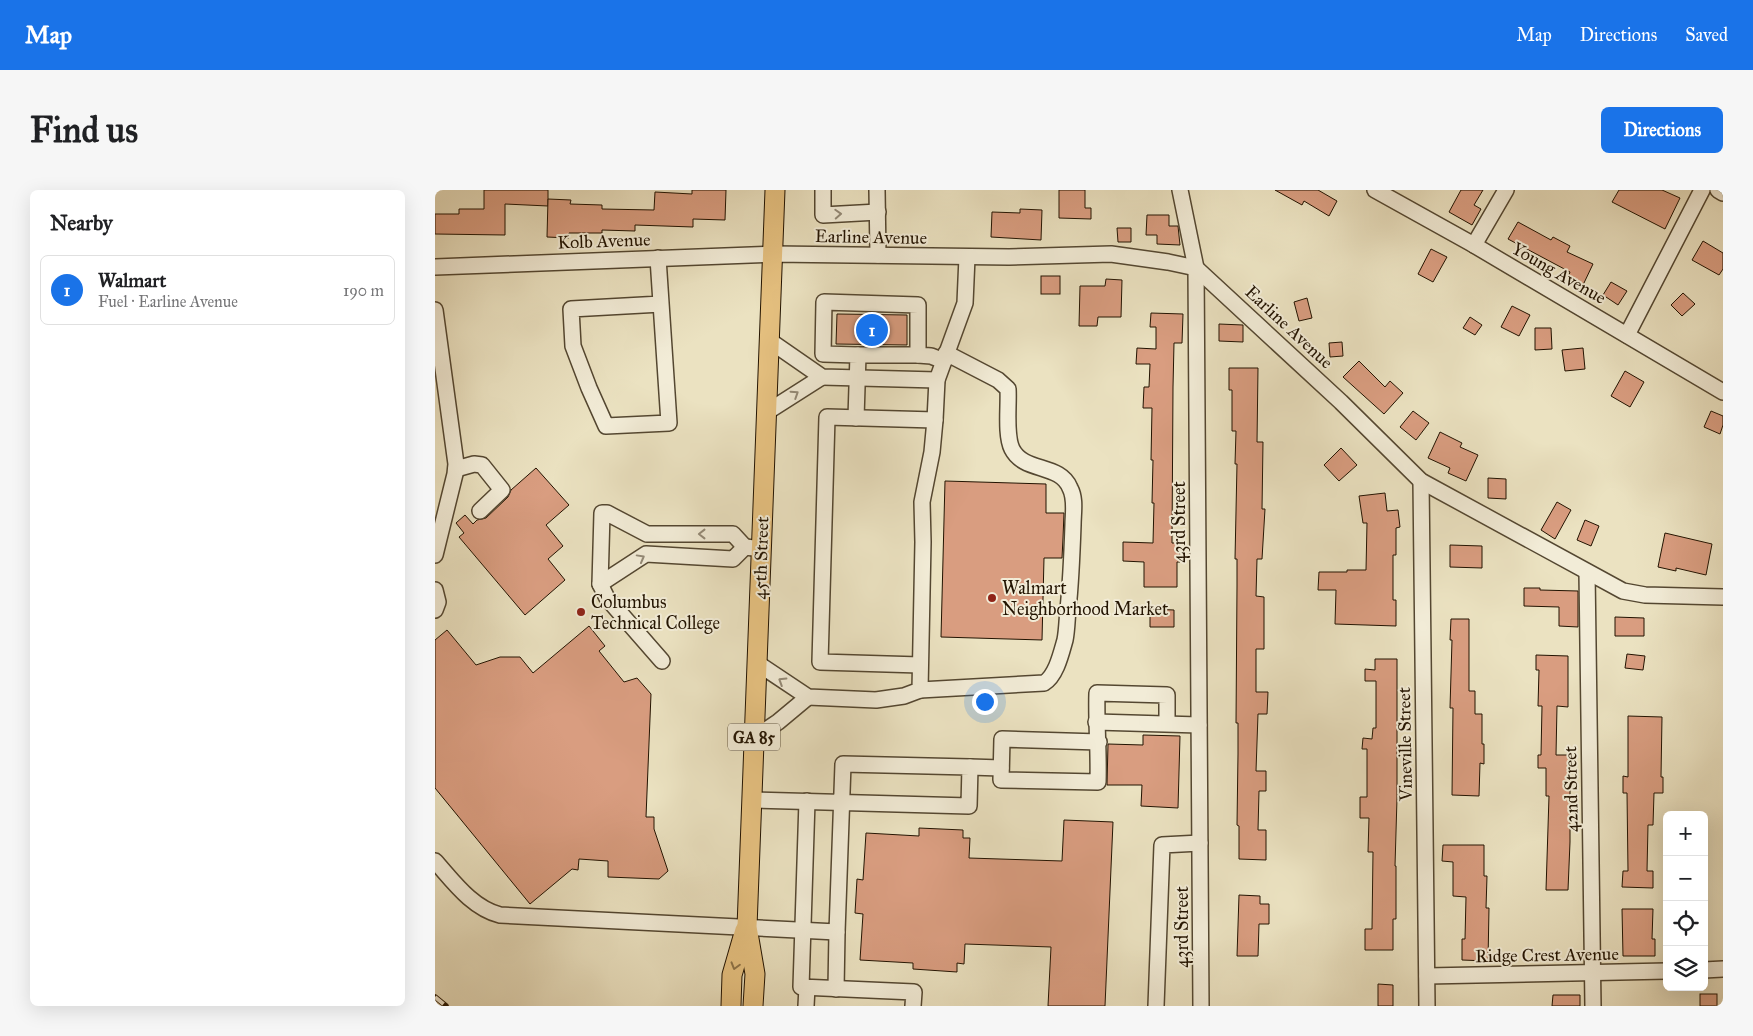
<!DOCTYPE html>
<html lang="en">
<head>
<meta charset="utf-8">
<style>
  :root { --surface:#fff; --page:#f6f6f6; --text:#202124; --muted:#757577; --line:#e0e0e0; --accent:#1a73e8 }
  body { margin:0; font-family:"IM FELL Great Primer",serif; background:var(--page); color:var(--text) }
  .controls { position:absolute; right:15px; bottom:15px; display:grid; overflow:hidden; border-radius:8px; box-shadow:0 5px 20px #0002 }
  .controls button { width:45px; height:45px; display:grid; place-items:center; padding:0; border:0; border-bottom:1px solid var(--line); background:var(--surface); color:var(--text); font:25px sans-serif }
  .you { position:absolute; left:549px; top:511px; width:18px; height:18px; margin:-12px; border:4px solid #fff; border-radius:50%; background:#1a73e8; box-shadow:0 0 0 8px #1a73e833 }
  .badge { display:grid; place-items:center; width:32px; height:32px; border-radius:50%; background:var(--accent); color:#fff; font-size:16px; font-weight:700 }
  .pin { position:absolute; translate:-50% -50%; border:2px solid #fff; box-shadow:0 1px 5px #0006 }
  .list { margin:0; padding:0; list-style:none }
  h2 { display:flex; justify-content:space-between; align-items:center; height:65px; margin:0; padding:0 20px; font-size:21px }
  h2 small { font-size:16px; font-weight:400; color:var(--muted) }
  .list li { display:grid; grid-template-columns:32px 1fr auto; gap:15px; align-items:center; box-sizing:border-box; height:70px; margin:0 10px 10px; padding:0 10px; border:1px solid var(--line); border-radius:8px }
  .list b { display:block; font-size:19px; white-space:nowrap }
  .list p { margin:0; font-size:16px; white-space:nowrap; color:var(--muted) }
  .list em { font-size:16px; font-style:normal; color:var(--muted) }
  .icon { flex:none; width:28px; height:28px; fill:none; stroke:currentColor; stroke-width:2; stroke-linecap:round; stroke-linejoin:round }
  .map { position:relative; flex:none; width:1288px; height:816px; overflow:hidden; border-radius:8px }
  header { display:flex; align-items:center; gap:30px; box-sizing:border-box; height:70px; padding:0 25px; background:var(--accent); color:#fff }
  header strong { font-size:24px }
  nav { display:flex; gap:28px; margin-inline-start:auto; font-size:18px }
  .intro { display:flex; align-items:center; justify-content:space-between; box-sizing:border-box; height:120px; padding:0 30px }
  h1 { margin:0; font-size:35px }
  .button { padding:12px 22px; border-radius:8px; background:var(--accent); color:#fff; font-size:18px; font-weight:700 }
  main { display:flex; gap:30px; padding:0 30px }
  aside { flex:1; background:var(--surface); border-radius:8px; box-shadow:0 5px 20px #0002 }
  .map>svg:first-child { display:block }
  .building { fill:#d99d80; stroke:#221301 }
  .lines { fill:none; stroke-linecap:round; stroke-linejoin:round }
  .minor-casing { stroke:#544731; stroke-width:18 }
  .major-casing { stroke:#221301; stroke-width:21 }
  .minor { stroke:#f2ecd7; stroke-width:15 }
  .major { stroke:#e6c180; stroke-width:19 }
  .rail-casing { stroke:#221301; stroke-width:5.5 }
  .rail { stroke:#f2ecd7; stroke-width:4; stroke-dasharray:11; stroke-linecap:butt }
  .oneway { stroke:#948a77 }
  .oneway2 { stroke:#8e7347 }
  .poi-dot { fill:#8f2418; stroke:#f2ecd7; stroke-width:2 }
  .labels { text-anchor:middle; stroke-width:4; stroke-linejoin:round; paint-order:stroke }
  .shield { fill:#f2ecd7; stroke:#605441; stroke-width:1 }
  .shield-label { font-size:16px; font-weight:bold; fill:#221301 }
  .street-label { font-size:18px; fill:#221301; stroke:#f2ecd7 }
  .poi-label { font-size:18px; fill:#221301; stroke:#f2ecd7; text-anchor:start }
</style>
</head>
<body>
<header>
<strong>Map</strong>
<nav><a>Map</a><a>Directions</a><a>Saved</a></nav>
</header>
<div class="intro"><h1>Find us</h1><a class="button">Directions</a></div>
<main>
<aside>
<h2>Nearby<small></small></h2>
<ul class="list">
<li><span class="badge">1</span><div><b>Walmart</b><p>Fuel · Earline Avenue</p></div><em>190 m</em></li>
</ul>
</aside>
<div class="map">
<svg width="1288" height="816" viewBox="0 0 1288 816">
  <rect width="100%" height="100%" fill="#ebe2c1"/>
  <filter id="stains"><feTurbulence type="fractalNoise" baseFrequency=".004" numOctaves="4"/><feColorMatrix values="0 0 0 0 .2 0 0 0 0 .09 0 0 0 0 .02 0 0 0 .5 -.17"/></filter>
  <radialGradient id="worn" r=".72"><stop offset=".6" stop-color="#630" stop-opacity="0"/><stop offset="1" stop-color="#630" stop-opacity=".3"/></radialGradient>
  <g class="building">
    <path d="M49,0h64v16l-43,-2v31l-70,-1v-20h24v-5h25z"/>
    <path d="M257,0h34l-1,30 -32,-1v8l-58,-2v6l-33,-1v3h-33v5l-22,-1 1,-38 23,1 -1,4 32,1v4l52,1 1,-18 37,2z"/>
    <path d="M624,0h26v18h6v11l-32,-1z"/>
    <path d="M840,0h43l19,11 -8,15 -25,-15 -2,4z"/>
    <path d="M1026,0h22l-9,15 7,4 -9,16 -23,-13z"/>
    <path d="M1184,0h43l18,8 -15,31 -53,-27z"/>
    <path d="M585,19l22,1 -1,30 -50,-3 1,-25 28,1z"/>
    <path d="M712,25h22v11h9l2,19 -23,-1v-9h-11z"/>
    <path d="M1083,32l33,18 2,-3 17,9 -3,6 26,12 -10,21 -15,-8 2,-5 -62,-33z"/>
    <path d="M682,38h14v14h-13z"/>
    <path d="M1268,51l20,12v16l-4,6 -27,-15z"/>
    <path d="M996,59l16,8 -14,25 -15,-8z"/>
    <rect x="606" y="86" width="19" height="18"/>
    <path d="M671,89l16,1 -1,37h-23l-1,9h-18l1,-40h25z"/>
    <path d="M1176,92l16,9 -9,14 -15,-10z"/>
    <path d="M1248,103l12,11 -13,12 -11,-11z"/>
    <path d="M872,108l5,20 -13,3 -5,-19z"/>
    <path d="M1077,116l18,9 -11,21 -18,-9z"/>
    <path d="M716,123l32,1 -1,29h-8l-1,44 -1,156h8v19h-3v25h-33v-25l-21,-1v-19l30,1 1,-40h-2l1,-43h-2l1,-52h-9l1,-21h5l1,-23h-14l1,-16 19,1v-22h-6z"/>
    <path d="M402,124l70,1v30l-71,-1z"/>
    <path d="M1035,127l12,8 -7,10 -12,-7z"/>
    <path d="M784,134l24,1v17l-24,-1z"/>
    <path d="M1100,138h16l1,21 -17,1z"/>
    <path d="M907,152l1,14 -13,1 -1,-14z"/>
    <path d="M1148,158l2,21 -20,2 -3,-21z"/>
    <path d="M924,171l26,26 5,-6 13,12 -19,21 -41,-37z"/>
    <path d="M794,178h29l-1,74h6l-1,67h3l-3,50h-5l-1,37 8,1v52h-8v43h12l-1,22h-9l-2,57h10v20h-7l-1,39h8v30l-27,-1v-33l-2,-1 1,-71v-31h-2l1,-137v-27h-2l2,-95h-2l1,-33h-4v-41h-3z"/>
    <path d="M1190,181l19,11 -14,25 -19,-11z"/>
    <path d="M978,221l16,12 -13,17 -16,-13z"/>
    <path d="M1276,221l12,5v9l-3,9 -16,-7z"/>
    <path d="M1005,242l22,11 -2,4 18,8 -12,26 -18,-8 2,-5 -22,-10z"/>
    <path d="M906,258l16,17 -18,16 -15,-16z"/>
    <path d="M101,278l33,37 -23,20 17,21 -15,13 17,21 -40,35 -66,-78 5,-4 -8,-10 9,-8 8,9 4,-4 9,-2 22,-21 3,-7z"/>
    <path d="M1053,288l18,1v20l-18,-1z"/>
    <path d="M510,291l101,3v29h18l-1,25 -1,20h-18l-2,82 -101,-3z"/>
    <path d="M950,303l2,18 11,-1 2,17 -4,1v27h-3v45h3v26l-61,-2 1,-34h-18l1,-18h28v-2h19l1,-47h-4l-4,-27z"/>
    <path d="M1122,312l14,8 -16,29 -14,-9z"/>
    <path d="M1150,330l14,6 -8,20 -14,-6z"/>
    <path d="M1230,343l47,11 -6,31 -30,-7v3l-18,-4z"/>
    <path d="M1015,355l32,1v22l-32,-1z"/>
    <path d="M1089,398h16v2l38,1v36l-19,-1v-19l-35,-1z"/>
    <path d="M715,419l24,1v17h-24z"/>
    <path d="M1180,427l29,1v18h-29z"/>
    <path d="M1016,429h18v72h6v23h7v30h2v20l-4,-1 -1,33 -27,-1 1,-87h-3l2,-68h-2z"/>
    <path d="M154,436l16,20 -6,5 25,31 13,-4 14,16 -5,123h8v12l14,42 -9,8 -51,-2v-16l-29,-2 -1,11 -6,-1 -42,35 -95,-116v-148l12,-10 29,35 24,-8h20l13,16z"/>
    <path d="M1192,464l18,2 -2,14 -18,-2z"/>
    <path d="M1101,465l32,1v51l-11,-1 -1,49h14v87l-2,48h-22l3,-94h-3v-28h-8v-13h3l1,-49h-4l1,-36h-3z"/>
    <path d="M940,469h22v139l-2,68h1v53h-3v31h-28v-21h7l1,-77h-5l1,-34h-9v-21h7v-48h-5l1,-11 9,1 1,-11h3v-47h-11v-12l10,1z"/>
    <path d="M1193,526l34,1 -1,60h2v16h-9l-1,32h-5l-1,46h6v17l-31,-1 1,-16h5l-1,-78h-4v-17l5,1z"/>
    <path d="M708,545l37,1 -2,72 -37,-2 1,-21h-35l1,-41 35,1z"/>
    <path d="M629,630l49,2 -8,184h-57l3,-59 -86,-3 -1,20 -7,-1v9l-44,-3v-6l-53,-3 3,-46 -8,-1 2,-34 6,1 3,-47 53,3v-8l44,2v8h7l-1,20 93,3z"/>
    <path d="M1008,655h41v31h3l-1,32h3l-1,53 -26,-1v-21h3l1,-42 -13,-1v-34l-11,-1z"/>
    <path d="M804,705l21,1v8h9v20h-10l-1,32h-21z"/>
    <path d="M1187,719h31l-1,30h3v17h-32z"/>
    <path d="M943,794l15,1v21h-15z"/>
    <rect x="1265" y="804" width="17" height="12"/>
    <path d="M1118,805h27v11h-28z"/>
  </g>
  <g class="lines">
    <defs>
      <g id="minor">
        <path d="M388,0v25l55,-3"/>
        <path d="M442,0l1,65"/>
        <path d="M745,0l16,78 5,738"/>
        <path d="M940,0l99,55 249,147"/>
        <path d="M1283,0l5,3"/>
        <path d="M1039,55l32,-55"/>
        <path d="M223,68l11,165 -63,3 -17,-38 -16,-42 -2,-37 90,-5"/>
        <path d="M0,77l339,-13 235,3 102,-3 57,8 28,6 145,134 80,79 202,110 22,4 78,2"/>
        <path d="M0,120l21,154 -1,10 -20,81"/>
        <path d="M1192,145l75,-145"/>
        <path d="M335,151l52,36 115,3"/>
        <path d="M423,165h60"/>
        <path d="M332,222l55,-35"/>
        <path d="M421,228l2,-63 -35,-1 1,-52 94,3v50l13,1 13,5"/>
        <path d="M21,279l18,-5 8,1 20,25 -22,21"/>
        <path d="M986,291l6,525"/>
        <path d="M1152,382l6,434"/>
        <path d="M165,394l46,-30 87,5 12,-12 9,1"/>
        <path d="M0,400l3,12 -3,8"/>
        <path d="M227,471l-55,-63 -7,-14 2,-71h5l40,21h86l12,13"/>
        <path d="M322,473l51,34 68,3 28,-4 16,-6 3,-148 -1,-40 10,-50 3,-32 2,-40 28,-77 2,-46"/>
        <path d="M485,475l-100,-3 7,-245 108,3"/>
        <path d="M485,500l124,-7c12,-7 17,-29 21,-43 2,-10 2,-21 3,-31 3,-28 4,-55 5,-84 0,-12 3,-26 -3,-37 -10,-25 -46,-15 -58,-39 -7,-14 -3,-43 -4,-60l-10,-9 -52,-27"/>
        <path d="M661,532l103,3"/>
        <path d="M319,548l24,-16 30,-25"/>
        <path d="M664,552l-97,-3 -1,41 97,2c1,-30 -2,-59 -1,-89l70,2v28"/>
        <path d="M535,577l31,1"/>
        <path d="M372,611l-6,186 113,5 -1,14"/>
        <path d="M0,671c18,20 37,47 65,54l337,17 6,-168 127,3 -1,39 -218,-6"/>
        <path d="M1269,780l19,-1"/>
        <path d="M992,786l240,-5"/>
        <path d="M401,799l1,-57"/>
        <path d="M371,816l1,-19"/>
        <path d="M721,816l6,-161 38,-2"/>
      </g>
      <g id="major">
        <path d="M296,816l1,-31 13,-45"/>
        <path d="M318,816l2,-32 -8,-47 28,-737"/>
      </g>
    </defs>
    <use href="#minor" class="minor-casing"/>
    <use href="#major" class="major-casing"/>
    <use href="#minor" class="minor"/>
    <use href="#major" class="major"/>
    <defs>
      <path id="rail" d="M0,807l11,9"/>
    </defs>
    <use href="#rail" class="rail-casing"/>
    <use href="#rail" class="rail"/>
  </g>
  <defs><path id="oneway-chevron" d="M-2-3.5L2.5 0L-2 3.5" fill="none" stroke-width="1.6" stroke-linecap="round" stroke-linejoin="round" transform="scale(1.25)"/></defs>
  <g class="oneway">
    <use href="#oneway-chevron" transform="translate(403 24) rotate(-3)"/>
    <use href="#oneway-chevron" transform="translate(360 204) rotate(-33)"/>
    <use href="#oneway-chevron" transform="translate(267 344) rotate(-180)"/>
    <use href="#oneway-chevron" transform="translate(206 368) rotate(-29)"/>
    <use href="#oneway-chevron" transform="translate(347 491) rotate(-148)"/>
  </g>
  <use class="oneway2" href="#oneway-chevron" transform="translate(300 776) rotate(106)"/>
  <g class="poi-dot">
    <circle cx="557" cy="408" r="5"/>
    <circle cx="146" cy="422" r="5"/>
  </g>
  <g class="labels">
    <rect class="shield" x="293" y="533.5" width="52" height="27" rx="4"/>
    <g class="shield-label">
      <text x="319" y="553">GA 85</text>
    </g>
    <g class="street-label">
      <text transform="translate(436 47) rotate(1)" y="6">Earline Avenue</text>
      <text transform="translate(169 51) rotate(-2)" y="6">Kolb Avenue</text>
      <text transform="translate(1124 83) rotate(30)" y="6">Young Avenue</text>
      <text transform="translate(854 137) rotate(43)" y="6">Earline Avenue</text>
      <text transform="translate(744 332) rotate(-90)" y="6">43rd Street</text>
      <text transform="translate(326 368) rotate(-88)" y="6">45th Street</text>
      <text transform="translate(970 554) rotate(-91)" y="6">Vineville Street</text>
      <text transform="translate(1136 599) rotate(-91)" y="6">42nd Street</text>
      <text transform="translate(747 737) rotate(-90)" y="6">43rd Street</text>
      <text transform="translate(1112 765) rotate(-1)" y="6">Ridge Crest Avenue</text>
    </g>
    <g class="poi-label">
      <text x="567" y="404">Walmart<tspan x="567" dy="21">Neighborhood Market</tspan></text>
      <text x="156" y="418">Columbus<tspan x="156" dy="21">Technical College</tspan></text>
    </g>
  </g>
  <rect width="100%" height="100%" filter="url(#stains)"/>
  <rect width="100%" height="100%" fill="url(#worn)"/>
</svg>
<div class="controls">
<button>+</button>
<button>−</button>
<button><svg class="icon" aria-label="locate" viewBox="0 0 24 24"><circle cx="12" cy="12" r="6"/><path d="M12 2v4M12 18v4M2 12h4M18 12h4"/></svg></button>
<button><svg class="icon" aria-label="layers" viewBox="0 0 24 24"><path d="M12 4l9 5-9 5-9-5zM3 14l9 5 9-5"/></svg></button>
</div>
<div class="you"></div>
<div class="pin badge" style="left:437px;top:140px">1</div>
</div>
</main>
</body>
</html>
